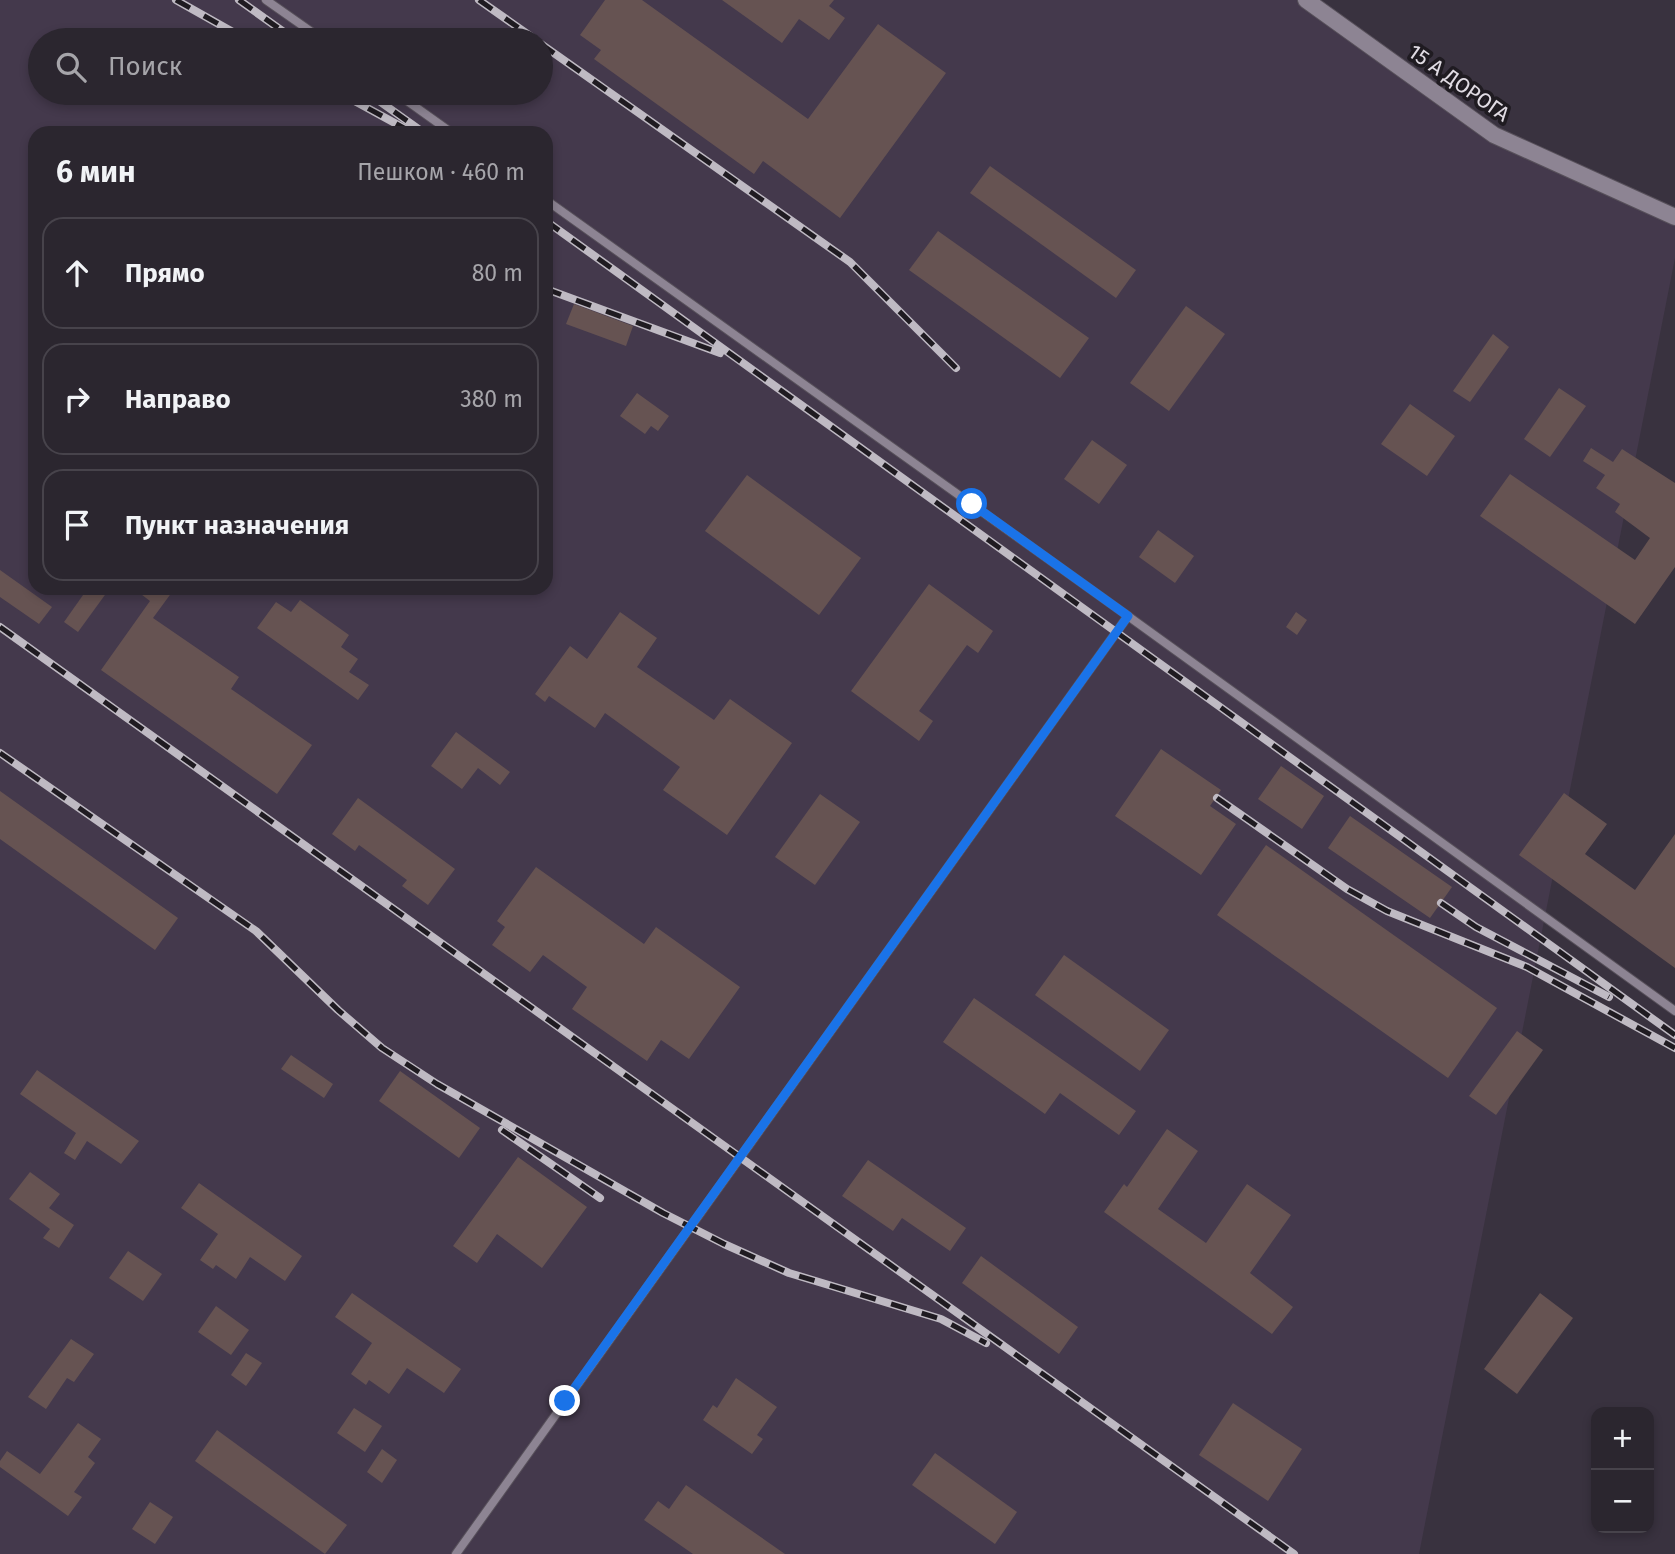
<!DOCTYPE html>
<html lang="ru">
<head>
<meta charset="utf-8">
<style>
  :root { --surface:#2b262f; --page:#37323b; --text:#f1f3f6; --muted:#a6a5aa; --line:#47434b }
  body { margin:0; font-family:"Fira Sans",sans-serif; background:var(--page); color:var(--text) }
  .controls { position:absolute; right:21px; bottom:21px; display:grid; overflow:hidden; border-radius:14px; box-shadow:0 4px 10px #0003 }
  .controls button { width:63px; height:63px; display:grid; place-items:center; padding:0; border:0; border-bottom:2px solid var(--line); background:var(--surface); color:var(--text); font:35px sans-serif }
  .stop { position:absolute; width:21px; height:21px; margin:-16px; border:5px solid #1a73e8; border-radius:50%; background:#fff }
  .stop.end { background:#1a73e8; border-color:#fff; box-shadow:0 2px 7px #0008 }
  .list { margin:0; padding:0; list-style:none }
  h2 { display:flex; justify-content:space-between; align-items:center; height:91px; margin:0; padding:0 28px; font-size:30px }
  h2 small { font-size:23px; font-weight:400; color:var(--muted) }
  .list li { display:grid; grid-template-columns:46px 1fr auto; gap:21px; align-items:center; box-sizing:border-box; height:112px; margin:0 14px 14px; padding:0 14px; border:2px solid var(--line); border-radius:21px }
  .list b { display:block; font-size:26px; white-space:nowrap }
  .list em { font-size:23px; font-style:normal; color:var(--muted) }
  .icon { flex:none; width:38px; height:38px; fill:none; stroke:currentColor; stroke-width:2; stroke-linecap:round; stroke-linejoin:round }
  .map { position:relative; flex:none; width:1675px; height:1554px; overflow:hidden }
  .search { position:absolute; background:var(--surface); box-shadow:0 4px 10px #0003; left:28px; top:28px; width:525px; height:77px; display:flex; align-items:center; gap:18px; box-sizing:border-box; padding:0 24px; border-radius:38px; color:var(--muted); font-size:26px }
  .panel { position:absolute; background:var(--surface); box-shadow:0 4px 10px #0003; left:28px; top:126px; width:525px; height:469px; border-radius:21px }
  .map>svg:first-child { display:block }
  .built { fill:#44394c; fill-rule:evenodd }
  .building { fill:#665352 }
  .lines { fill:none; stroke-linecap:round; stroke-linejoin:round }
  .service-casing { stroke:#57505a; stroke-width:10 }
  .minor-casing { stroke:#57505a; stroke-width:18 }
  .service { stroke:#8d8493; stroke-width:8 }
  .minor { stroke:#8d8493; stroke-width:16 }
  .rail-casing { stroke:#bfbac3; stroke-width:8 }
  .rail { stroke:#1f1b21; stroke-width:5; stroke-dasharray:16; stroke-linecap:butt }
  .route { stroke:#1a73e8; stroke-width:9 }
  .labels { text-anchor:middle; stroke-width:7; stroke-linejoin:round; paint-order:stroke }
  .street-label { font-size:21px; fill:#e1dce4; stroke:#1f1b21 }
</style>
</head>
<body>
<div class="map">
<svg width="1675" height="1554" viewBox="0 0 1675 1554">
  <rect width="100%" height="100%" fill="#39323f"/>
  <path class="built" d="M0,0h1306l188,135 181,82v41l-256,1296h-1419zM40,40h501v53h-501zM35,133h511v455h-511z"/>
  <g class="building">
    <path d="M605,0h37l166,119 70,-95 68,49 -106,145 -77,-57 -9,13 -160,-115 7,-9 -21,-15z"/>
    <path d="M722,0h112l-5,6 16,12 -16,22 -30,-21 -17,24z"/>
    <path d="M990,166l146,104 -20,28 -146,-105z"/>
    <path d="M938,231l151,107 -29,40 -151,-108z"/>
    <path d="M574,304l59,22 -7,20 -60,-22z"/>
    <path d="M1186,306l39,28 -56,77 -39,-28z"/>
    <path d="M1493,334l16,13 -39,55 -17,-11z"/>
    <path d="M1559,388l27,18 -36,51 -26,-18z"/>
    <path d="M637,393l32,23 -11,15 -7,-5 -6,8 -25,-18z"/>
    <path d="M1410,404l45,32 -28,40 -46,-32z"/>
    <path d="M1092,440l35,25 -28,39 -35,-25z"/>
    <path d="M1591,448l22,14 9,-13 53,34v84l-40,57 -155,-108 30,-42 125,86 15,-22 -35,-26 5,-8 -24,-16 9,-13 -22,-14z"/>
    <path d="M747,475l114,83 -42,57 -114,-84z"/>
    <path d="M1158,530l36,26 -19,27 -36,-26z"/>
    <path d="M0,570l52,37 -13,17 -39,-27z"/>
    <path d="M929,584l64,47 -15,22 -11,-8 -48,66 14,10 -14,20 -68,-50z"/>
    <path d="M88,588h22l-32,44 -14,-10z"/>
    <path d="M133,588h42l-22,30 86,59 -8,12 81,56 -35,49 -176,-124 49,-69z"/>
    <path d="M300,600l49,35 -8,12 17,12 -9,13 20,13 -11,15 -101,-72 19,-26 15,10z"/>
    <path d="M620,612l37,26 -20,29 77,53 16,-21 62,44 -65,92 -64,-45 17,-23 -75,-54 -10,15 -46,-32 -4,6 -10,-8 35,-48 17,13z"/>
    <path d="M1296,612l11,8 -10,15 -11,-8z"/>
    <path d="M456,732l54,40 -10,13 -22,-17 -16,21 -31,-23z"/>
    <path d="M1161,749l60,41 -11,16 26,18 -35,51 -86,-59z"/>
    <path d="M1281,766l43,30 -22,33 -44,-30z"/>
    <path d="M0,791l178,127 -23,32 -155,-111z"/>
    <path d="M1564,793l43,31 -22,30 50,36 40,-56v134l-156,-113z"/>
    <path d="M820,794l40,28 -45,63 -40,-28z"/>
    <path d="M358,798l97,71 -27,36 -26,-19 5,-6 -48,-35 -4,6 -23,-17z"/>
    <path d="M1350,816l102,71 -22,31 -102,-70z"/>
    <path d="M1266,845l231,163 -49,70 -231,-163z"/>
    <path d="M536,867l108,77 12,-17 84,60 -51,72 -28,-19 -14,21 -75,-52 15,-22 -44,-32 -13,17 -38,-27 13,-18 -8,-6z"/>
    <path d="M1064,955l105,75 -29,41 -105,-76z"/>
    <path d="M974,998l162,113 -17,24 -59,-42 -15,21 -102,-72z"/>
    <path d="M1517,1031l26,19 -47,65 -27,-19z"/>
    <path d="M291,1055l42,29 -9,14 -43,-29z"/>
    <path d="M37,1070l102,71 -18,23 -34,-23 -12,19 -11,-7 12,-20 -56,-39z"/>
    <path d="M400,1071l80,57 -21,30 -80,-57z"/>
    <path d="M1167,1129l31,22 -40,58 48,34 41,-59 44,31 -41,58 43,34 -21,27 -168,-122 20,-28 3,3z"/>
    <path d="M518,1157l69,50 -45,61 -45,-34 -20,29 -24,-17z"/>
    <path d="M868,1160l98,68 -16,23 -48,-33 -9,13 -51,-35z"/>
    <path d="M30,1172l30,22 -11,14 25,17 -15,23 -16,-10 7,-9 -41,-30z"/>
    <path d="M199,1183l103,73 -17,25 -35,-24 -14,22 -20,-14 -3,4 -13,-9 18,-26 -37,-26z"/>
    <path d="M128,1251l34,23 -19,27 -34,-23z"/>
    <path d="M981,1256l97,71 -19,27 -97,-71z"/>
    <path d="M352,1293l109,76 -17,24 -37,-25 -18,26 -20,-14 -3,5 -15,-11 21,-31 -37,-26z"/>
    <path d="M1540,1293l33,25 -56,76 -33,-25z"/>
    <path d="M216,1306l33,24 -18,25 -33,-23z"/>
    <path d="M71,1339l23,15 -20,28 -7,-4 -21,31 -18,-12z"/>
    <path d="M246,1353l16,10 -16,23 -15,-11z"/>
    <path d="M736,1378l41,29 -20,28 6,4 -11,15 -49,-34 10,-15 4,3z"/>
    <path d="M1233,1403l69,46 -34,52 -69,-46z"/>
    <path d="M354,1408l28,18 -17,26 -28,-19z"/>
    <path d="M78,1423l23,16 -13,18 7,6 -21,29 8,5 -14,19 -68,-49v-6l7,-10 33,23z"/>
    <path d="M217,1430l130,95 -22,29 -130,-93z"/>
    <path d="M382,1449l15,11 -15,23 -15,-11z"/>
    <path d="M935,1453l82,59 -22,32 -83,-59z"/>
    <path d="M686,1485l99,69h-92l-49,-34 14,-19 11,8z"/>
    <path d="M150,1502l23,15 -18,27 -23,-15z"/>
  </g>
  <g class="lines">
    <defs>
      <g id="service">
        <path d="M266,0l57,40"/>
        <path d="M396,93l56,40"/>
        <path d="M1128,616l547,395"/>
        <path d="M456,1554l672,-938 -582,-416"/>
      </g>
      <path id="minor" d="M1306,0l188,135 181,82"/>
    </defs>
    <use href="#service" class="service-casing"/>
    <use href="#minor" class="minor-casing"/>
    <use href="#service" class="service"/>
    <use href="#minor" class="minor"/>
    <defs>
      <g id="rail">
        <path d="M176,0l71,40"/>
        <path d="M239,0l56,40"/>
        <path d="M479,0l57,40"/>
        <path d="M541,44l309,218 106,106"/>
        <path d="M340,93l73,40"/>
        <path d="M368,93l56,40"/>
        <path d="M546,221l1129,814"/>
        <path d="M546,289l174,64"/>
        <path d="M0,627l1294,927"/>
        <path d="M0,753l256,178 82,79 44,38 55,36 226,129 61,31 65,29 152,46 45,24"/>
        <path d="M1217,798l130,91 40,22 140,56 148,81"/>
        <path d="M1441,903l35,24 133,70"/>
        <path d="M502,1130l98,68"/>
      </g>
    </defs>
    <use href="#rail" class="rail-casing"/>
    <use href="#rail" class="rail"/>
  </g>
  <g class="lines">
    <path class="route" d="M565,1401l563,-785 -156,-112"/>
  </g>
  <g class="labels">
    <g class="street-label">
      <text transform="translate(1459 83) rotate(35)" y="7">15 А ДОРОГА</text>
    </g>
  </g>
</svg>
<div class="controls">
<button>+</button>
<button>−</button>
</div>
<div class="stop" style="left:972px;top:504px"></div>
<div class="stop end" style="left:565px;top:1401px"></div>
<div class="search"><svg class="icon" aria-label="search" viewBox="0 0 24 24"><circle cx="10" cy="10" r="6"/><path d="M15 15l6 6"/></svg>Поиск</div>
<section class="panel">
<h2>6 мин<small>Пешком · 460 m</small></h2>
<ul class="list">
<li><svg class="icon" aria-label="ahead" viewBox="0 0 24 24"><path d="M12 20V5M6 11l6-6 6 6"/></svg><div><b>Прямо</b></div><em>80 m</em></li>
<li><svg class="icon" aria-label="right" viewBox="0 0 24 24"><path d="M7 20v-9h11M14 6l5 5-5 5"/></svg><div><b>Направо</b></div><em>380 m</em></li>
<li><svg class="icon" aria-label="arrive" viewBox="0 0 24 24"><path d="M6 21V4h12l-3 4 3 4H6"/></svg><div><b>Пункт назначения</b></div></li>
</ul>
</section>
</div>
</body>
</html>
